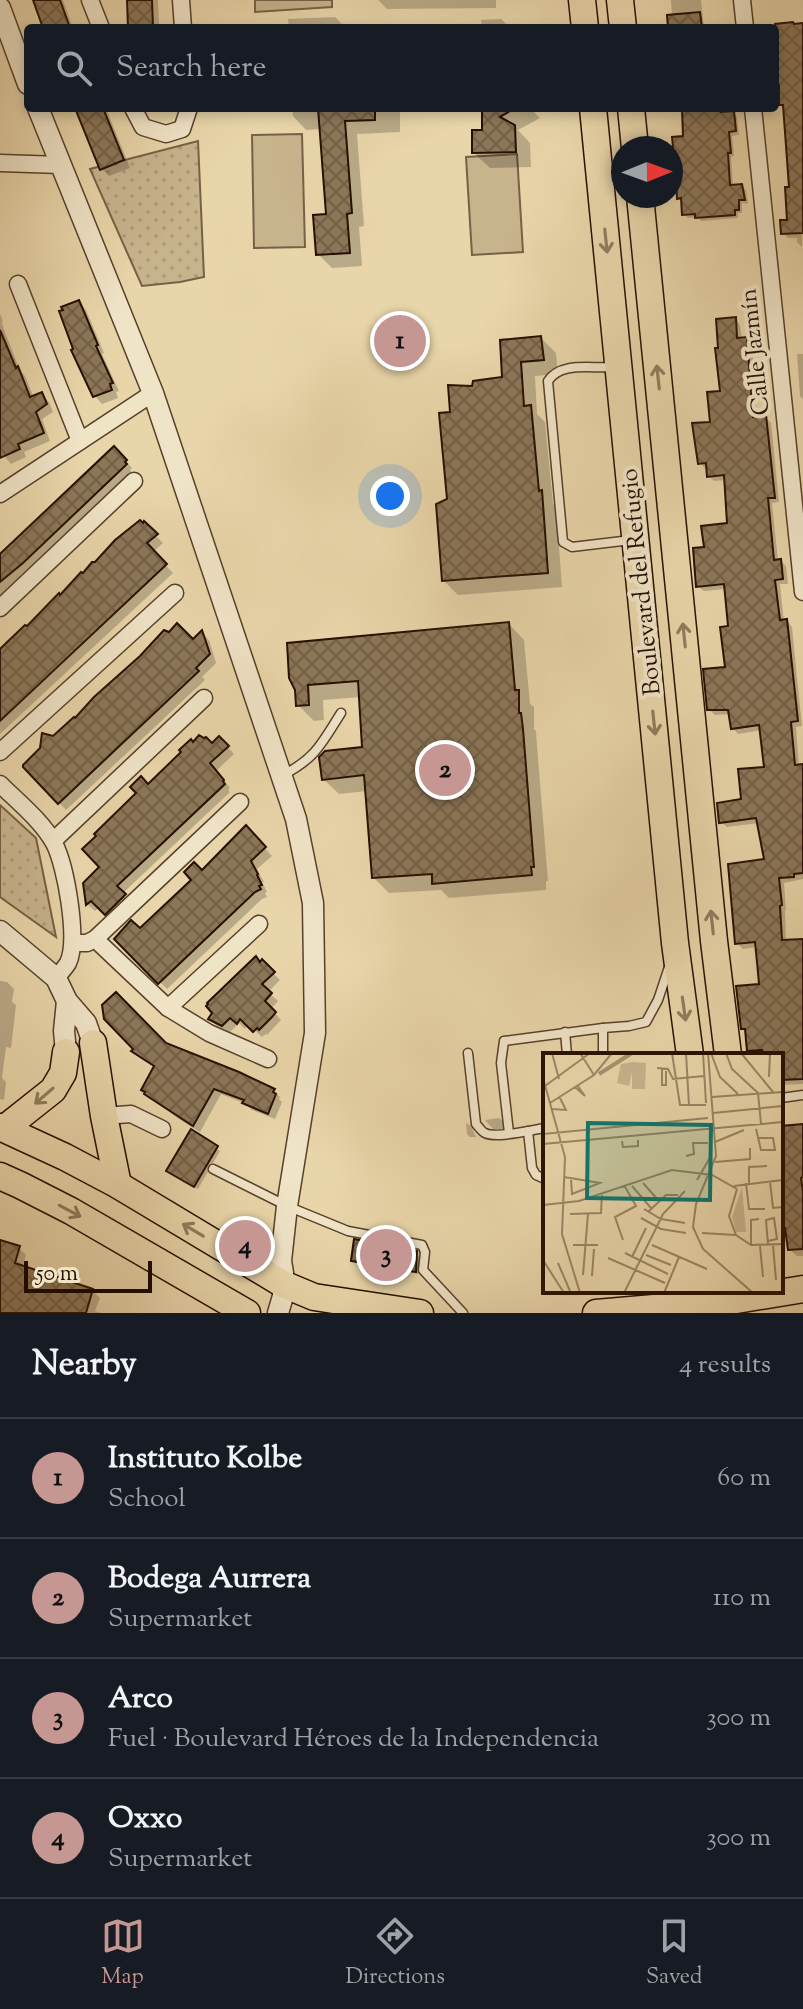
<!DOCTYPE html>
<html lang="en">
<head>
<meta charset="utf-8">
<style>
  :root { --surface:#171b24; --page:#242831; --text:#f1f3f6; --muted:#9ea1a6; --line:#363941; --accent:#c59692 }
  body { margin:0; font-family:"Sorts Mill Goudy",serif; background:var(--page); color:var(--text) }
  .compass { position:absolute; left:611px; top:136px; width:72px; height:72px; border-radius:50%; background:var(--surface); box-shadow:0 4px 12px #0003; rotate:89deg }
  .scale { position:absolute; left:24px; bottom:20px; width:128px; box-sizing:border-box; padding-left:8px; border:4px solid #270f00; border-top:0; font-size:22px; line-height:28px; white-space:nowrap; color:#270f00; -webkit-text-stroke:6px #f0e4c7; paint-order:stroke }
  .you { position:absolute; left:390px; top:496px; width:28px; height:28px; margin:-20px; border:6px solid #fff; border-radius:50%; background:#1a73e8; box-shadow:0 0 0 12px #1a73e833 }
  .badge { display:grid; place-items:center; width:52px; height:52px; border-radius:50%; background:var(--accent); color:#111; font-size:26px; font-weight:700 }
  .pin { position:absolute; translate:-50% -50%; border:4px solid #fff; box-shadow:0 2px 8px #0006 }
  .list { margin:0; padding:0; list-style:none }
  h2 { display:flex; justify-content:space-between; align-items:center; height:104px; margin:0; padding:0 32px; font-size:34px }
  h2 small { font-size:26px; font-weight:400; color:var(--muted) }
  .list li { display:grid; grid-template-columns:52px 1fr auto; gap:24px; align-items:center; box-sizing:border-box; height:120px; padding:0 32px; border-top:2px solid var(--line) }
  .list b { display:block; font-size:30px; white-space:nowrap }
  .list p { margin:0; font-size:26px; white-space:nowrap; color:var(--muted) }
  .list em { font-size:26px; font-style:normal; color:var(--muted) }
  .icon { flex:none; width:44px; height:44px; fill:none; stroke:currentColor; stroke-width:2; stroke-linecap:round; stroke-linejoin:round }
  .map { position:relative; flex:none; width:803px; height:1313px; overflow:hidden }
  .search { position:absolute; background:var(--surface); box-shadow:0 4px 12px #0003; left:24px; right:24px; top:24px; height:88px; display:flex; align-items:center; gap:20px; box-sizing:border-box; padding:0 28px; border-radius:8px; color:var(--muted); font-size:30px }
  .sheet { height:584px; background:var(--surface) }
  nav { display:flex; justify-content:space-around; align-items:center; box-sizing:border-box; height:112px; border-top:2px solid var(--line); background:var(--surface); font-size:22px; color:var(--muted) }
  nav a { display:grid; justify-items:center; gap:4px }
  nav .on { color:var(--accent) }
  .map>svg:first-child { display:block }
  .park { fill:url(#park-dots); stroke:#776146; stroke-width:2 }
  .pitch { fill:#c7b38c; stroke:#776146; stroke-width:2 }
  .shadow { fill:#0003 }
  .building { fill:url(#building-cross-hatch); stroke:#270f00; stroke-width:2 }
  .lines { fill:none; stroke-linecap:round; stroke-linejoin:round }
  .service-casing { stroke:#57402a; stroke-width:11 }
  .minor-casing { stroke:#57402a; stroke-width:19 }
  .tertiary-casing { stroke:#57402a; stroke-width:23 }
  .primary-casing { stroke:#270f00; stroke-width:29 }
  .service { stroke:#f0e4c7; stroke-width:8 }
  .minor { stroke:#f0e4c7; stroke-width:16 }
  .tertiary { stroke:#f0e4c7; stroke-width:20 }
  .primary { stroke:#e8d5a9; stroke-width:26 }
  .oneway { stroke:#917c5d }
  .labels { text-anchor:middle; stroke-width:8; stroke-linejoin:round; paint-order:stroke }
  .street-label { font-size:24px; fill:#270f00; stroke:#f0e4c7 }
  .inset-river { fill:none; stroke:#a69270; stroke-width:4 }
  .inset-road { fill:none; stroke:#9b8665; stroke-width:2 }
  .view { fill:#0f766e; fill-opacity:0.15; stroke:#0f766e; stroke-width:4 }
  .inset-edge { fill:none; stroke:#270f00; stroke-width:4 }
</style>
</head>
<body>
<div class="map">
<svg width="803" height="1313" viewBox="0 0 803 1313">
  <defs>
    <pattern id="park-dots" width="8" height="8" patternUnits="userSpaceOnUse" patternTransform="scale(2)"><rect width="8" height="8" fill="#c7b38c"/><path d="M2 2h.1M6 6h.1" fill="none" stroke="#ab9977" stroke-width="1.8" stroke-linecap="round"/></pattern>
    <pattern id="building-cross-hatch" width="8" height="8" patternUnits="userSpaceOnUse" patternTransform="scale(2)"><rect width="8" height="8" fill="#8b7658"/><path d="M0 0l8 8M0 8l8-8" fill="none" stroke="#725f46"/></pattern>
  </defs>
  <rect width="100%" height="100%" fill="#e8d5a9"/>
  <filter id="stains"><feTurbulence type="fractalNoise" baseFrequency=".0025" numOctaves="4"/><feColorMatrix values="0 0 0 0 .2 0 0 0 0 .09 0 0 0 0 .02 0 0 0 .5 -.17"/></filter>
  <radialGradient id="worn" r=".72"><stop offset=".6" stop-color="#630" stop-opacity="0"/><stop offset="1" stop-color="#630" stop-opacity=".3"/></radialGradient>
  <g class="park">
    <path d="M198,141l6,136 -24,5 -38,4 -52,-117z"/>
    <path d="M0,805l36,33 20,99 -56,-40z"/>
  </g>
  <g class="pitch">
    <path d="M255,0h77v7l-77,5z"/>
    <path d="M302,134l3,113 -51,1 -2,-113z"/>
    <path d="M517,154l6,98 -51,3 -6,-98z"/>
  </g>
  <g class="shadow">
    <path d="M35,0h28l10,28h-28z"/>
    <path d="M129,0h29l1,24 3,4h-31z"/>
    <path d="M378,0h118v8l-109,1z"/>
    <path d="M671,0h30l3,28h-34l2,-11z"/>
    <path d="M335,17l11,11h-57l-1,-9z"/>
    <path d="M501,19l9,9h-28l-1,-8z"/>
    <path d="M793,24l2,2 8,-1 -1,222 -5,-5v-4h-9l-5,-5 6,-11 2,-34 -6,-79 -4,-5v-15l-6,1v-62h-9v-2z"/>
    <path d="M77,108h29l24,60 -21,8 -7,-7z"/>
    <path d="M292,108h108v24l-43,2 7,92 -5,1 3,39 -30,2 -14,-14 10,-38 -7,-87 -15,1 -13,-14z"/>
    <path d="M484,108h46l10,10 -22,12 12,13 1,24 -41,1 -16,-15 10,-21z"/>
    <path d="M685,108h39v6l9,-1 4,4 2,18 -7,1 2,20 -3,1 2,30 9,-1 4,4 2,14 -6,-1v10h-4v5l-37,3 -3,-4 -10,1 -4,-4 -1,-11 -4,-5 6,-60z"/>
    <path d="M79,302l7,8 18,43 -2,1 17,37 -3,1 2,6 -16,6 -7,-8z"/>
    <path d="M0,314l3,7 -1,1 2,8 16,40 5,6 9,22 7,-4 8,8 4,10 -11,7 8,22 -26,11 2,5 -15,7 -11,-13z"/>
    <path d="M735,319l5,6 2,14h4l6,5 5,75 9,-1 5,5 8,79 -7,1 6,58h3l5,5 2,18h-8l4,38 3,-1 5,6 10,99 -6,1 3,39 4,1v112l-19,4 2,27 -1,1 1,31 17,-1v143l-22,1v-30h-32l-2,-23 -4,-4 18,-42 -4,-39 -14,2 -6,-6 29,-83 -7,-37 -32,4 -6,-5 22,-21 24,-32 -5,-39 -24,4 -5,-6 -2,-14 -16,1 -6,-6 18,-40 3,-41 -4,-39 -22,2 -6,-5 8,-37 23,-25 -3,-44 -12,1 -5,-5 -1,-7h-2l-6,-6 22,-70z"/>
    <path d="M541,338l15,15 2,21 -23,2 2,38 8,8 8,82 3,3 6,80 -104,8 -15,-15 6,-80 3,-86 22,-26 30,-10z"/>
    <path d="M797,354h6v45l-3,-3z"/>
    <path d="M114,449l18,19 -2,2 3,3 -133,125v-41z"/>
    <path d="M144,524l19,19 -10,9 20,21 -173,161v-82z"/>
    <path d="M509,624l15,16 6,64 4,3v22l2,2 1,15 11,135h-2v9l-97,8 -8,-8 -52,3 -15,-15 -7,-87 -28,3 -16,-15 41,-30 -3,-52 -38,3 1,20 -10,1 -16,-16 -1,-15 -6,-12z"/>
    <path d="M202,633l7,7 7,23 -14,14 3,3 -139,130 -41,-43 29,-29 116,-104 23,8z"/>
    <path d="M219,738l15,16 -18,17 14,17 -2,2 2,2 -108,102 9,9 -18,17 -13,-13 -5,4 -7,-6 -3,-22 17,-16 46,-81 64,-40z"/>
    <path d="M246,828l26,28 -15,13 7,13h-2l5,10 -2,1 2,4 -5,2 -95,90 -50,-50 23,-8z"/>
    <path d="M262,962l18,18 -12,12 10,9 -7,8 10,11 -14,15 -1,-1 -4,3 -14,-13 -3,5 -6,-6 -9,9 -13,-6 -7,-7z"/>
    <path d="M0,981l7,1 7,7 -2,13 4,3 -5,43 -5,-1 -4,31 4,4 -2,18 -4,-1z"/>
    <path d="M165,1045l108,45 7,7 -1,2 3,3 -7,17 -23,-9 -6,-6 -25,-10 -21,38 -21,-13 -32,-25 9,-27 -23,-16z"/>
    <path d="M542,1088h3v36l-4,-3z"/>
    <path d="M499,1118l4,3 1,9 -11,-1 -8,-9z"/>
    <path d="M466,1123l5,3 5,11h-6l-3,-3z"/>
    <path d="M803,1126v130h-6l-7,-6 -4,-16 -5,-5v-101z"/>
    <path d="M191,1132l29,19 -22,38 -26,-15z"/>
    <path d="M0,1242l19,6 7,7 -4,13 70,22 8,8 -5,13 6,2h-101z"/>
    <path d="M416,1253l3,3v18l-63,-11 -3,-3z"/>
  </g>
  <g class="building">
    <path d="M33,0h27l10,28h-27z"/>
    <path d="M127,0h25l1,28h-25z"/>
    <path d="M700,12l2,16h-34l-1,-13z"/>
    <path d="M793,22l1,2 9,-1v210l-22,1 -1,-14h7l-2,-33h4l-6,-82h-4v-20h-4v-61z"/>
    <path d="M75,108h28l21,52 -24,10z"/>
    <path d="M318,108h57v12l-30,1 7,92 -5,1 3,39 -34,2 -3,-40 13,-1z"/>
    <path d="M482,108h33l-15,9 15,8 1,27 -44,1v-23h10z"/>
    <path d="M682,108h39v4l13,-1 2,20 -7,1 2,21h-3l2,32 12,-1 3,16h-6v10h-4v5l-40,3v-4l-13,1 -1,-17 -4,1 -1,-20 -4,-42 11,-1z"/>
    <path d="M79,300l19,45 -2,1 17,37 -3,1 2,6 -19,7 -22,-47 2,-1 -14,-38 4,-1 -2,-3z"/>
    <path d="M736,317l1,21 10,-1 6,80 13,-2 9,83h-7l6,62 7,-1 2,20 -8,1 5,40 7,-1 11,102 -7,1 4,43 8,-1v109l-9,1v3l-15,1 3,27 -2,1 2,34 21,-1v140l-22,1v-25h-18l-1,-5 -15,1 -2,-22h-4l-5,-43 23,-2 -2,-22 -2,-20 -20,2 -7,-80 36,-5 -8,-41 -37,5 -2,-20 24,-4 -3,-30 26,-2 -5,-42 -28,4 -3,-19h-21l-4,-41 22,-2 -5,-40 8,-1 -4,-42 -28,3 -3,-39 11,-1 -3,-21 26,-3 -3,-48 -17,2 -1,-14 -8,1 -6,-41 18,-1 -3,-30 13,-1 -5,-43h3l-2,-29z"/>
    <path d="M0,330l16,38 2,-2 12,31 12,-5 5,12 -11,8 8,21 -26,11 2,5 -20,9z"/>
    <path d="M541,336l3,24 -23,2 3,44 7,-1 8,86 3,-1 6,83 -106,8 -6,-77 11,-5 -8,-86 11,-1 -2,-27 24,1 1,-5 29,-4 -2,-37z"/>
    <path d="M114,446l13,14 -2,2 2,2 -104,99 -23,19v-28z"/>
    <path d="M140,520l3,3 1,-2 14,13 -11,9 20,21 -167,157v-72l25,-24 2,1 32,-33 1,2 21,-23 2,1 9,-11h3l20,-22z"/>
    <path d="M509,622l6,68h4v23h2l2,16 11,138h-3l1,8 -100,9v-10l-60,4 -8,-103 -42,5 -3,-23 6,-6 37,-4 -4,-66 -50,4 1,20 -13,1 -1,-16 -6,-12 -2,-35z"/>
    <path d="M177,623l16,16 9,-9 8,24 -14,14 3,3 -141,133 -35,-37v-2l17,-17 2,-15 11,3 21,-19 1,1 19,-21 46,-41 24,-26 5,2z"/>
    <path d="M199,735l5,3 2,-1 6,6 7,-7 10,10 -19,17 14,17 -1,1 2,3 -108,102 9,8 -21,21 -14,-14 -5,4 -3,-22 16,-16 -17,-18 14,-13 -2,-2 42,-41 -6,-6 11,-11 7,8 33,-32 -2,-2 12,-11 2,3z"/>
    <path d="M246,825l20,22 -15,14 7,13 -1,1 5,10 -3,1 2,3 -6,3 -97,92 -44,-45 17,-19 9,8 51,-48 -7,-8 10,-10 8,8z"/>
    <path d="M256,956l4,6 2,-3 13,13 -13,12 10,9 -7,8 11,11 -4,5 -13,13 -2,-2 -4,4 -13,-13 -3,5 -7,-6 -8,8 -14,-7 4,-6 -6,-7 2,-2 -1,-1z"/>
    <path d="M116,992l50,51 73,29 36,17 -2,3 3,2 -8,20 -26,-11 2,-3 -30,-11 -21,37 -49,-32 1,-2 -4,-2 13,-24 -23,-15 2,-2 -29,-30 -2,-14z"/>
    <path d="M803,1124v53l-2,1 2,14v57l-15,1 -3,-22h-4v-102z"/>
    <path d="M191,1129l27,17 -24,41 -28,-16z"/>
    <path d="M354,1239l63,12 -1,21 -65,-11z"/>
    <path d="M0,1240l20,6 -5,17 78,26 -7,24h-86z"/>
  </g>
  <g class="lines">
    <defs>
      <g id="service">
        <path d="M613,367c-21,2 -52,-6 -65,14l15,161 9,5 59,-7"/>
        <path d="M283,775c33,-17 39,-32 58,-62"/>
        <path d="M565,1032l2,23"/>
        <path d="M468,1053l8,71c2,2 6,8 9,9 12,6 46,-3 60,-5"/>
        <path d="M603,1055v-27l26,-2 17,-4 12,-22 11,-33"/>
        <path d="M781,1098l22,-3"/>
        <path d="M528,1131l4,37 4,7 9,4"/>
        <path d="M509,1133l-8,-70 3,-22 99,-13"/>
        <path d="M213,1169l74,37 61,25 74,14 3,7 -2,18 40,43"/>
      </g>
      <g id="minor">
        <path d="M90,0l11,28"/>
        <path d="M181,0l2,28"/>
        <path d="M742,0l3,28"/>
        <path d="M133,108l10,19 23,7 16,-5 7,-21"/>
        <path d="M753,108l50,484"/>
        <path d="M0,163l61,2"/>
        <path d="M18,284l62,157"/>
        <path d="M0,494l153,-101"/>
        <path d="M0,608l134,-127"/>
        <path d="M0,752l175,-159"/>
        <path d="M0,784c18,18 42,37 54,59 12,23 25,97 14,120 -3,5 -8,10 -12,15"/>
        <path d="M53,841l151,-143"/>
        <path d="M95,939l73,69 41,25 59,26"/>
        <path d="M73,943h14l8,-4 145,-137"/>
        <path d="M168,1008l91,-84"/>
        <path d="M104,1116l27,-2 31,15"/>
      </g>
      <g id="tertiary">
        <path d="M0,8l28,76"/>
        <path d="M38,108l115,285 143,426 17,84 2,130 -28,173 -6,55 2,12v23l-5,17"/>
        <path d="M0,931l56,47 11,23 19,22 7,20"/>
        <path d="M66,1052l-2,-21 3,-30"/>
      </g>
      <g id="primary">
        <path d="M582,0l3,28"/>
        <path d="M620,0l3,28"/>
        <path d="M593,108l82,835 15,112"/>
        <path d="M631,108l4,40"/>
        <path d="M640,196l74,745 14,114"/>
        <path d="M93,1043l11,73 14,69"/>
        <path d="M0,1127l65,30 53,28 165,99 31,13 106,16"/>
        <path d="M5,1128l48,-38 10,-17 3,-21"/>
        <path d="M0,1176l20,9 51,26 176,102"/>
        <path d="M596,1313l128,-11 79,-13"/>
      </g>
    </defs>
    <use href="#service" class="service-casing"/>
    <use href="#minor" class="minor-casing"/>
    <use href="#tertiary" class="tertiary-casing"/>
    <use href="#primary" class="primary-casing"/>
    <use href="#service" class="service"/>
    <use href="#minor" class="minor"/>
    <use href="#tertiary" class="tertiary"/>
    <use href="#primary" class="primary"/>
  </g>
  <defs><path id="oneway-shaft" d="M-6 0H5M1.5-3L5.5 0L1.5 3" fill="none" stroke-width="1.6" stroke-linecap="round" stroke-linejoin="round" transform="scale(2)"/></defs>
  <g class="oneway">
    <use href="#oneway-shaft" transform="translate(606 241) rotate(84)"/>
    <use href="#oneway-shaft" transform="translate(658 377) rotate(-96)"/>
    <use href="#oneway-shaft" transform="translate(684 635) rotate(-96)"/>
    <use href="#oneway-shaft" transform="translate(654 723) rotate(84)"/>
    <use href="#oneway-shaft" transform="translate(712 922) rotate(-96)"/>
    <use href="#oneway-shaft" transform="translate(684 1009) rotate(82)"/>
    <use href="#oneway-shaft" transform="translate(44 1096) rotate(139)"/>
    <use href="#oneway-shaft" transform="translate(70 1211) rotate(28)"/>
    <use href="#oneway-shaft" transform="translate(193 1230) rotate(-149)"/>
  </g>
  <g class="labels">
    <g class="street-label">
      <text transform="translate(754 352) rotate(-96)" y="8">Calle Jazmín</text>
      <text transform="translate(640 582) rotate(-96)" y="8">Boulevard del Refugio</text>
    </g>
  </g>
  <g transform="translate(543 1053)">
    <rect width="240" height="240" fill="#e8d5a9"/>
    <path d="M199,134l4,45h-10l-4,-15z" fill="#c7b38c"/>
    <path d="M90,9l13,1 -1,26h-13v-17l-3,14 -12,-3 4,-19z" fill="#c7b38c"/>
    <path class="inset-river" d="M56,21l33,-21"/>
    <path class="inset-road" d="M9,0l7,26M37,0l14,22M129,0l8,52h26M143,0l3,53M160,0l3,50M165,0l8,103 -20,48 -3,23 10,22 50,44M168,0l9,24 18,17M183,0l6,16 26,24 3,31M198,0l32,39M114,15l11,1 5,10 31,-3M119,15v17h4v-14M226,24l1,-24M0,25l22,79 -3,77 18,59M2,33l45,-33M32,34l10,9 -8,-11M169,44l71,-5M7,50l44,-28 18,-22M9,56l14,1 -7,-14M170,60l70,-7M213,76l5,21h14l-2,-12h-14M0,81l165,-16M79,88l1,6 15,-1v-6M172,89l29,-12M0,91l240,-22M143,103l8,-2 -1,-11h15M172,109l35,-3v-11M21,124l36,6 -28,11 -1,-14M154,127l14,-24M227,128l3,27 10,-1M100,130l16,18M203,130l3,26h16M206,130v-16l18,-1M89,133l19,22M191,133l49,-6M194,136l-8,27 7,19 15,10 32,-1M0,152l36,-4 93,-31 40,5 25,14M101,156l17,10 24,4M105,159l18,-17h12M27,161l31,-1 1,-20M98,165l20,11 25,4M159,180l34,2M80,187l-8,-23 21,-11 -12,-21M225,188l9,-2 -3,-21 -8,2 2,25M30,192h25M109,192l55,24M208,192v-25l8,-1M230,192l3,35M217,193l3,31M82,200l43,21M103,202l25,10M89,204l14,-29M65,205l57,25M0,207l21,33M15,210l12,28M40,222l5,-61M49,223l2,-27M81,240l39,-79 22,-23M121,240l15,-36"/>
    <path class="view" d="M45,70l123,2 -1,75 -123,-2z"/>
    <rect width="240" height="240" class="inset-edge"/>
  </g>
  <rect width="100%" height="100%" filter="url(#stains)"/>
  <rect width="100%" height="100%" fill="url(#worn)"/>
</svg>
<svg class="compass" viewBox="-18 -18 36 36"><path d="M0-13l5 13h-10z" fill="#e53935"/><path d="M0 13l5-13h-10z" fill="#9ea1a6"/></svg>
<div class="scale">50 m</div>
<div class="you"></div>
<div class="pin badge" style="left:400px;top:341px">1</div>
<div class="pin badge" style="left:445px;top:770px">2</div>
<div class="pin badge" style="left:386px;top:1255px">3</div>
<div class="pin badge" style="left:245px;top:1246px">4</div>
<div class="search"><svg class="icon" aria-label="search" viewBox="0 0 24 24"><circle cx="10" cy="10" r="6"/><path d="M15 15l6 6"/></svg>Search here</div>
</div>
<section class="sheet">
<h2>Nearby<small>4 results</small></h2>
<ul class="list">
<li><span class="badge">1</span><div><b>Instituto Kolbe</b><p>School</p></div><em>60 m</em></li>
<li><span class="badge">2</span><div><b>Bodega Aurrera</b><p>Supermarket</p></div><em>110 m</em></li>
<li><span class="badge">3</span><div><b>Arco</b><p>Fuel · Boulevard Héroes de la Independencia</p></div><em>300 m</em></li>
<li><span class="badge">4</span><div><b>Oxxo</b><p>Supermarket</p></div><em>300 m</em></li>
</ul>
</section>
<nav>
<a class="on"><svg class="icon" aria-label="map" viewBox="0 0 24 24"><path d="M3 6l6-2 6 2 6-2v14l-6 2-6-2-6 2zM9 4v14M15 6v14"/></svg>Map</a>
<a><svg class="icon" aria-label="directions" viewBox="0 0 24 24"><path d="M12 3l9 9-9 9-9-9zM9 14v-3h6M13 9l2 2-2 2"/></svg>Directions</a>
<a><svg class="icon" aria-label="saved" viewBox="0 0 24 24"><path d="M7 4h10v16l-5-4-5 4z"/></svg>Saved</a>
</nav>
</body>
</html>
